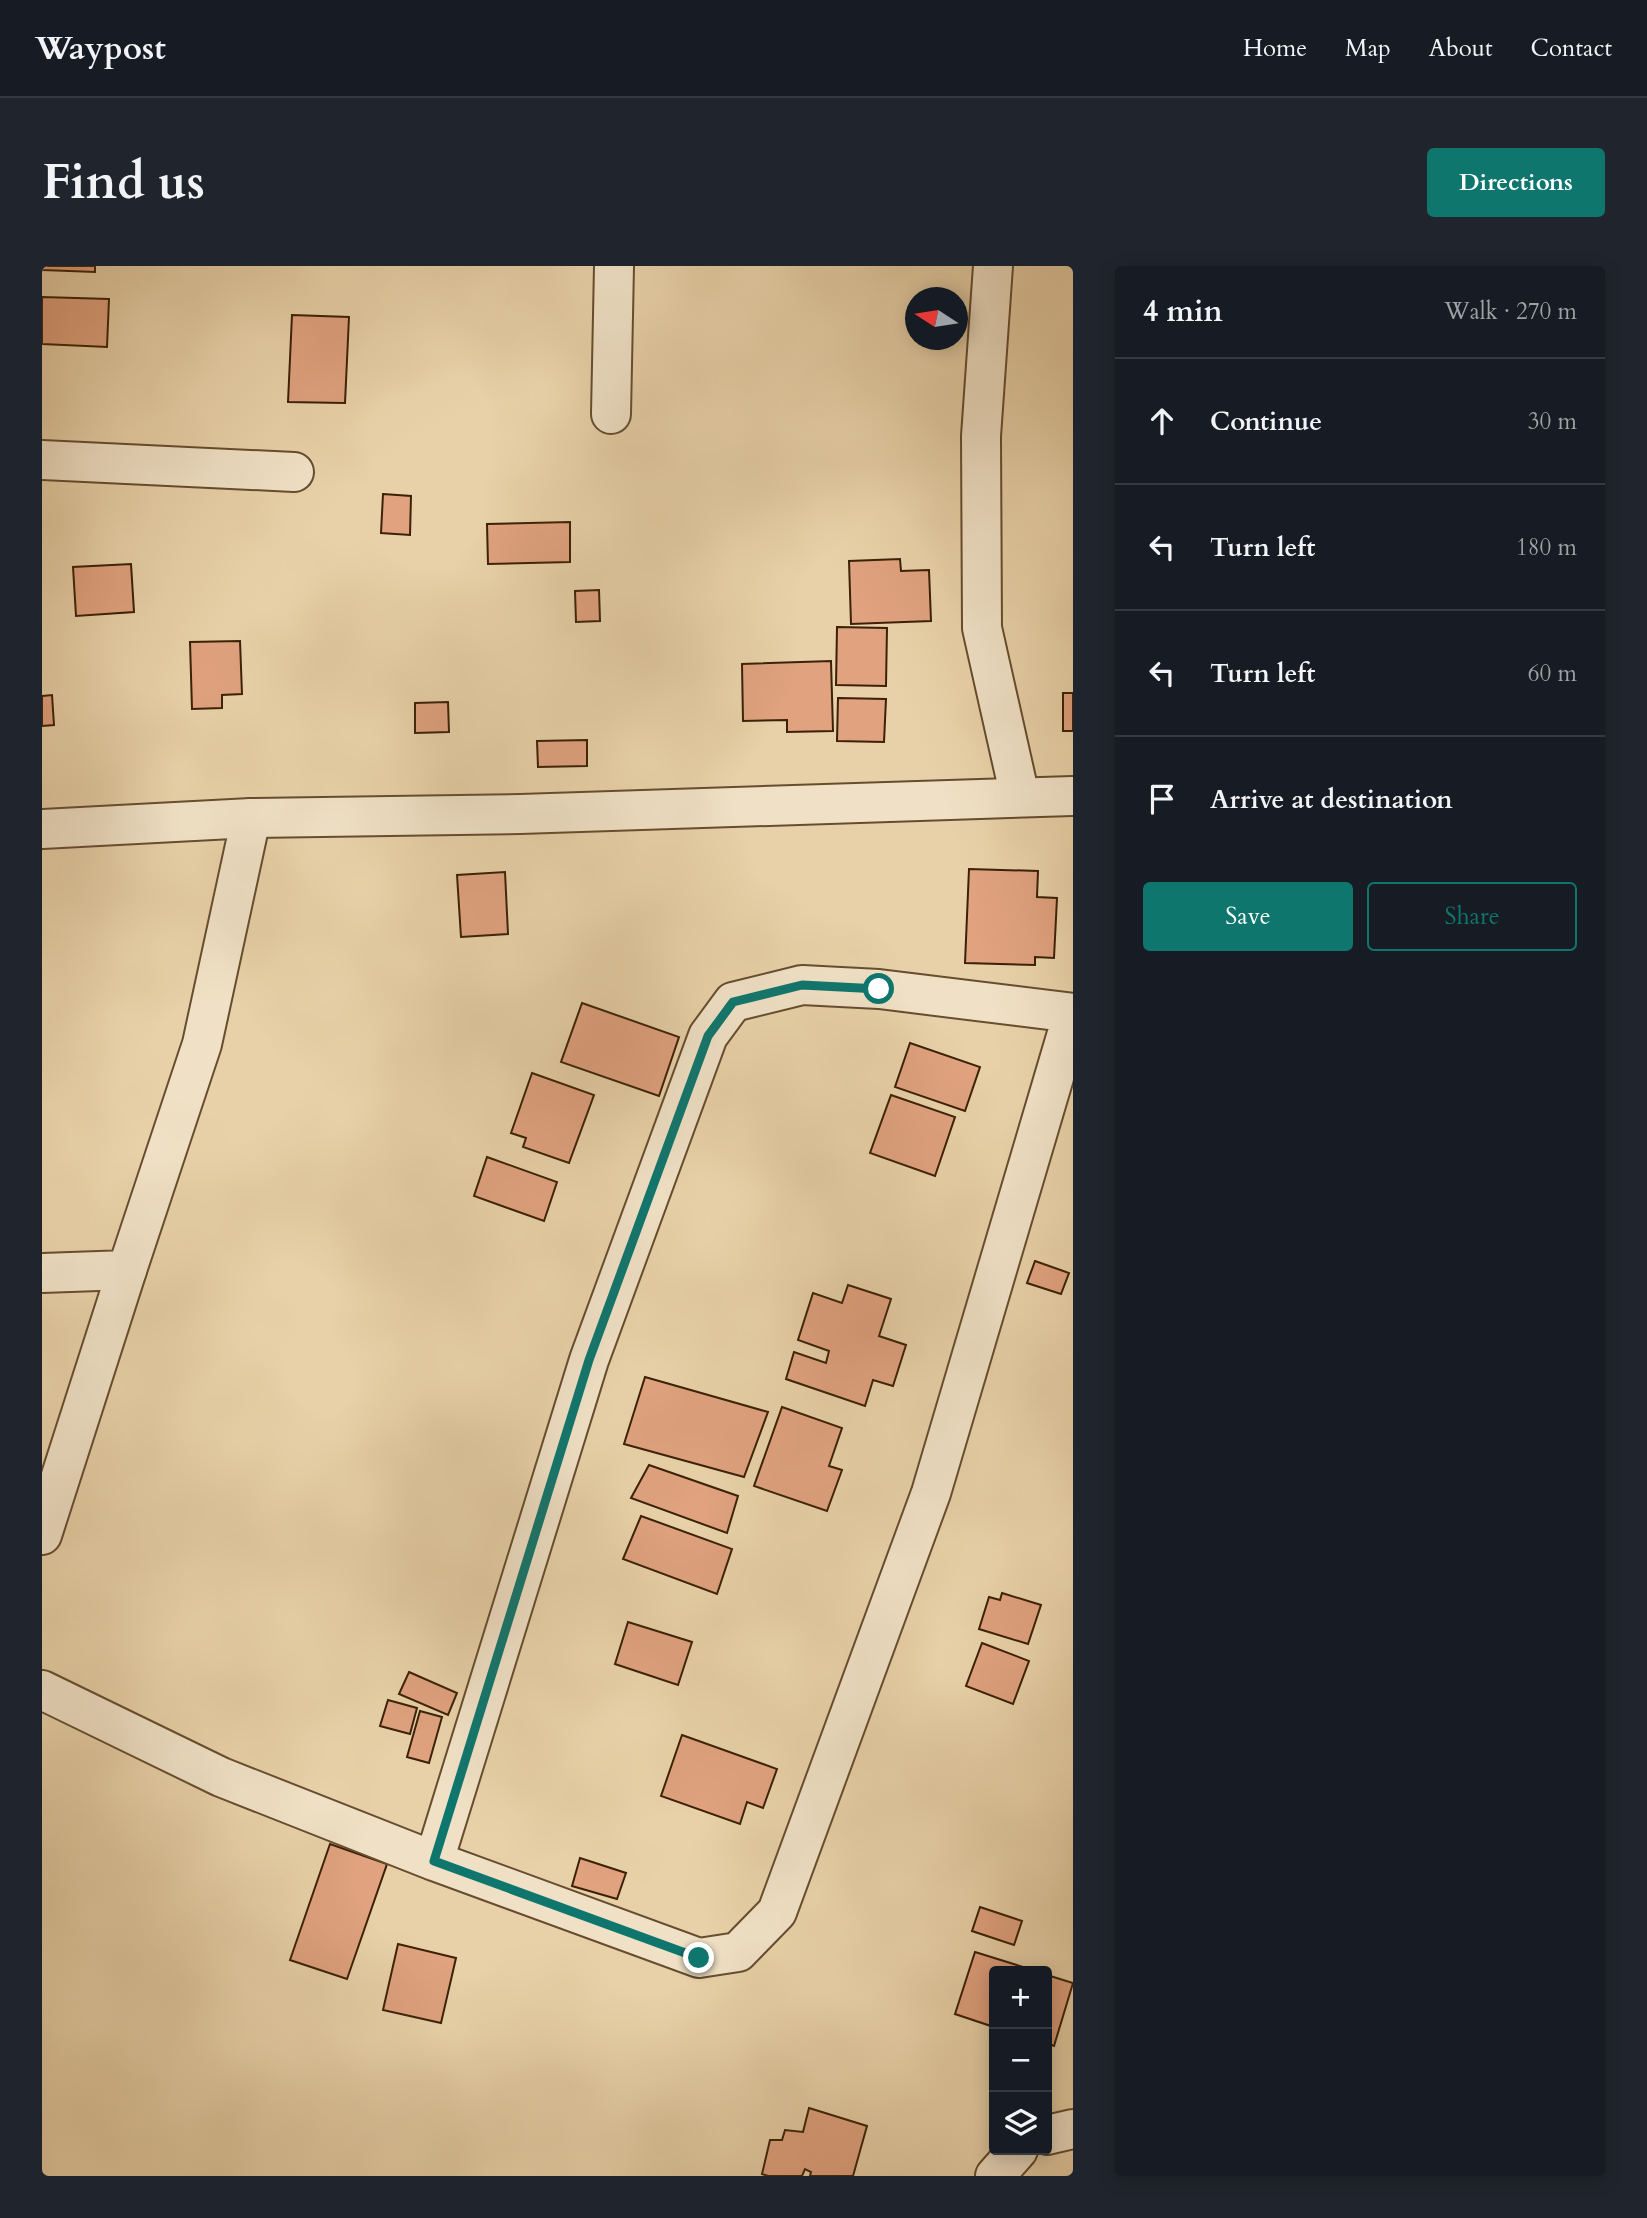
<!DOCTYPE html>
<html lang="en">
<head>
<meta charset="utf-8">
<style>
  :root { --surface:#171b24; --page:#20242c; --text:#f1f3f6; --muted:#9ea1a6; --line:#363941; --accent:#0f766e }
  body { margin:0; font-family:Cardo,serif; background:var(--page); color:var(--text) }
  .controls { position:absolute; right:21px; bottom:21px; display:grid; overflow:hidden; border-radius:7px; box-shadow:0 4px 18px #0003 }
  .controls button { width:63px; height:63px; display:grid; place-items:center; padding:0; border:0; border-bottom:2px solid var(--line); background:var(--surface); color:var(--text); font:35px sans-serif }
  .compass { position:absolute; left:863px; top:21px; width:63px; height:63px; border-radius:50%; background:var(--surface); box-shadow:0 4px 18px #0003; rotate:282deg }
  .stop { position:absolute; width:21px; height:21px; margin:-16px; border:5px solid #0f766e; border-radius:50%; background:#fff }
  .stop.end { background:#0f766e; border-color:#fff; box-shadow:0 2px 7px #0008 }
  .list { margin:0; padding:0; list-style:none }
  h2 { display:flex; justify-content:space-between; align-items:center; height:91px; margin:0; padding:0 28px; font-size:30px }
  h2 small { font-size:23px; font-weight:400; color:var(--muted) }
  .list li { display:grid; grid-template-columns:46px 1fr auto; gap:21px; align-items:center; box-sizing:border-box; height:126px; padding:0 28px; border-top:2px solid var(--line) }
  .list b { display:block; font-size:26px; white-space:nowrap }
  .list em { font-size:23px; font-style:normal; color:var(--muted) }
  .actions { display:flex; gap:14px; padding:21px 28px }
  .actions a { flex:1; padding:16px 0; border:2px solid var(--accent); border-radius:7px; text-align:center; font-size:24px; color:var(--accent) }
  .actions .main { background:var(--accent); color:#fff }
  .icon { flex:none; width:38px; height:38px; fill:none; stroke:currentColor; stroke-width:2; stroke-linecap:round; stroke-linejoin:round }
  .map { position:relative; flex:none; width:1031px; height:1910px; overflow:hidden; border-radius:7px }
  header { display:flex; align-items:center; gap:42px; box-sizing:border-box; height:98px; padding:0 35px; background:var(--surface); border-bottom:2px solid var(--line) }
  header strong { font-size:33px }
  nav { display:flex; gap:38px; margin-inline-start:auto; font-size:24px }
  .intro { display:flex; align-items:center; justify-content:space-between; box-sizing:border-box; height:168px; padding:0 42px }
  h1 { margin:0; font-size:49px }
  .button { padding:18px 32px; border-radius:7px; background:var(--accent); color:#fff; font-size:24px; font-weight:700 }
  main { display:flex; gap:42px; padding:0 42px }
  aside { flex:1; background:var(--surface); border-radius:7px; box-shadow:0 4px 18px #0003 }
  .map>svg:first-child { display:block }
  .building { fill:#e0a27f; stroke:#3b2107; stroke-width:2 }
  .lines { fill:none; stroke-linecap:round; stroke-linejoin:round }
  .minor-casing { stroke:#664d2f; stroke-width:42 }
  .minor { stroke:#f0e1c6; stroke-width:38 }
  .route { stroke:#0f766e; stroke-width:9 }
</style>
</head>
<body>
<header>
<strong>Waypost</strong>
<nav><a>Home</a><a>Map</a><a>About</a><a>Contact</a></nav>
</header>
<div class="intro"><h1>Find us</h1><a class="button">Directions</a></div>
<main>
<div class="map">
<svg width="1031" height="1910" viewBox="0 0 1031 1910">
  <rect width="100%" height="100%" fill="#e8d1a8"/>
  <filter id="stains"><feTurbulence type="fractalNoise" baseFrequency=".00286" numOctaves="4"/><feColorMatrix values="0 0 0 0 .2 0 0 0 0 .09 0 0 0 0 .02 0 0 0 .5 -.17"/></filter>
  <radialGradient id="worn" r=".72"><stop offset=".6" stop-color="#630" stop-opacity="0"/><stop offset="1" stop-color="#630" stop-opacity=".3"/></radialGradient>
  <g class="building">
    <path d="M0,0h53v6l-53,-2z"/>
    <path d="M0,31l67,2 -2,48 -65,-3z"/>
    <path d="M250,49l57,2 -4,86 -57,-1z"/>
    <path d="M341,228l28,2 -1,39 -29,-2z"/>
    <path d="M528,256v40l-82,2 -1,-40z"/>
    <path d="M858,293l1,12 28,-1 2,51 -80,3 -2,-63z"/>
    <path d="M89,298l3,48 -58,4 -3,-49z"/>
    <path d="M557,324l1,31 -24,1 -1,-31z"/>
    <path d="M795,361l50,1 -1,58 -50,-1z"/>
    <path d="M198,375l2,53 -20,1v13l-30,1 -2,-67z"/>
    <path d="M789,395l2,70 -46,1v-12l-44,1 -1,-57z"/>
    <rect x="1021" y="427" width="10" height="38"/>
    <path d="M10,429l2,30 -12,1v-30z"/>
    <path d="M796,432l48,1 -2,43 -47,-1z"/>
    <path d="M406,436l1,30 -34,1v-30z"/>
    <path d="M545,474v26l-49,1 -1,-26z"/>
    <path d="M927,603l69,2 -1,26 20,1 -3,60 -19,-1v8l-70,-2z"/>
    <path d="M463,606l3,62 -47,3 -4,-62z"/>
    <path d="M540,737l97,34 -20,59 -98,-34z"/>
    <path d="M868,777l70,24 -15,44 -70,-24z"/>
    <path d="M490,807l62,22 -25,68 -46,-16 3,-9 -15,-5z"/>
    <path d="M849,829l64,22 -20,59 -65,-23z"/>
    <path d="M445,891l70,25 -13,39 -70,-25z"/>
    <path d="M993,995l34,12 -8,21 -34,-11z"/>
    <path d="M806,1019l43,14 -12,37 27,9 -13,41 -20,-6 -8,26 -79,-27 8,-27 32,11 3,-12 -31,-11 15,-47 29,10z"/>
    <path d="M603,1111l123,35 -24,65 -120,-33z"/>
    <path d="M740,1141l60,21 -13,38 13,4 -15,41 -73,-25z"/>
    <path d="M607,1199l89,31 -11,37 -96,-35z"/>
    <path d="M599,1250l91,33 -15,45 -94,-35z"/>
    <path d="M960,1327l39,12 -13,39 -49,-15 10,-32 11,3z"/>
    <path d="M586,1356l64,20 -14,43 -63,-21z"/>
    <path d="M940,1377l47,18 -16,43 -47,-18z"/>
    <path d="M367,1406l48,21 -9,22 -49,-21z"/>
    <path d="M346,1434l29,8 -7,26 -30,-8z"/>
    <path d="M378,1445l22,6 -13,46 -22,-6z"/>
    <path d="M640,1469l95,34 -14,39 -16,-6 -7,22 -79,-28z"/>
    <path d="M288,1578l57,20 -40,115 -57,-19z"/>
    <path d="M538,1592l46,15 -9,26 -45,-13z"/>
    <path d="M938,1641l42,14 -8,24 -42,-14z"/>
    <path d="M356,1678l58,14 -15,65 -58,-13z"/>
    <path d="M933,1686l61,19h-42v56l-39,-13z"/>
    <path d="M1005,1709l26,8 -19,63 -7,-3z"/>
    <path d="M767,1842l58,18 -14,50h-43l1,-4 -6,-3 -3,7h-34l-6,-2 8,-34h12l3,-10 18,2z"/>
  </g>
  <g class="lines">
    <defs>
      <g id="minor">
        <path d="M951,0l-12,170 1,192 38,169"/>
        <path d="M569,148l3,-148"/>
        <path d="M0,194l252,12"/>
        <path d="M0,563l209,-11 269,-4 553,-18"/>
        <path d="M0,1007l85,-3 75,-226 49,-226"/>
        <path d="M0,1269l85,-265"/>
        <path d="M0,1424l179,87 213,84 265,97 39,-6 39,-40 154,-419 142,-480 -194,-24 -77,-4 -69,17 -25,34 -119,324 -155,501"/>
        <path d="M1005,1869l26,-6"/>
        <path d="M953,1910l23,-26"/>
      </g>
    </defs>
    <use href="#minor" class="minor-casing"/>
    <use href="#minor" class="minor"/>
  </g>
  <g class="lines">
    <path class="route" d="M657,1692l-265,-97 155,-501 119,-324 25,-34 69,-17 77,4"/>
  </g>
  <rect width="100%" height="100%" filter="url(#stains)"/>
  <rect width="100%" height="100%" fill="url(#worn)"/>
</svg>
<div class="controls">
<button>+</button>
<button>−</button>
<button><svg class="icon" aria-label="layers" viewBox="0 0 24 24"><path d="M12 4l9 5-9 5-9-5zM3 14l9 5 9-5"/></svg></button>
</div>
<svg class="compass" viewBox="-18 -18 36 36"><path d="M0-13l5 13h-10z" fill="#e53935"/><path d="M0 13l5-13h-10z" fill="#9ea1a6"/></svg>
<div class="stop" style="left:837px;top:723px"></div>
<div class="stop end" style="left:657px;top:1692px"></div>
</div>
<aside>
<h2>4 min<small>Walk · 270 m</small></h2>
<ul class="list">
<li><svg class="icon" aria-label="ahead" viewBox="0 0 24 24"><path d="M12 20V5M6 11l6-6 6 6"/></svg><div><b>Continue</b></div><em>30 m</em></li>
<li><svg class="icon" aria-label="left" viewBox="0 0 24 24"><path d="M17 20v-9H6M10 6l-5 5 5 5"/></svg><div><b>Turn left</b></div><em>180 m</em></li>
<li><svg class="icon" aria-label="left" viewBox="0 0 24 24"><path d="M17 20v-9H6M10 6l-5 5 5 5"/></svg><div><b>Turn left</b></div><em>60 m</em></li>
<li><svg class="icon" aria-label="arrive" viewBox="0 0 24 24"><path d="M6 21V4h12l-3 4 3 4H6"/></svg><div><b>Arrive at destination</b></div></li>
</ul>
<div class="actions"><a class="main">Save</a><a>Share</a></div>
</aside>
</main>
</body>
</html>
